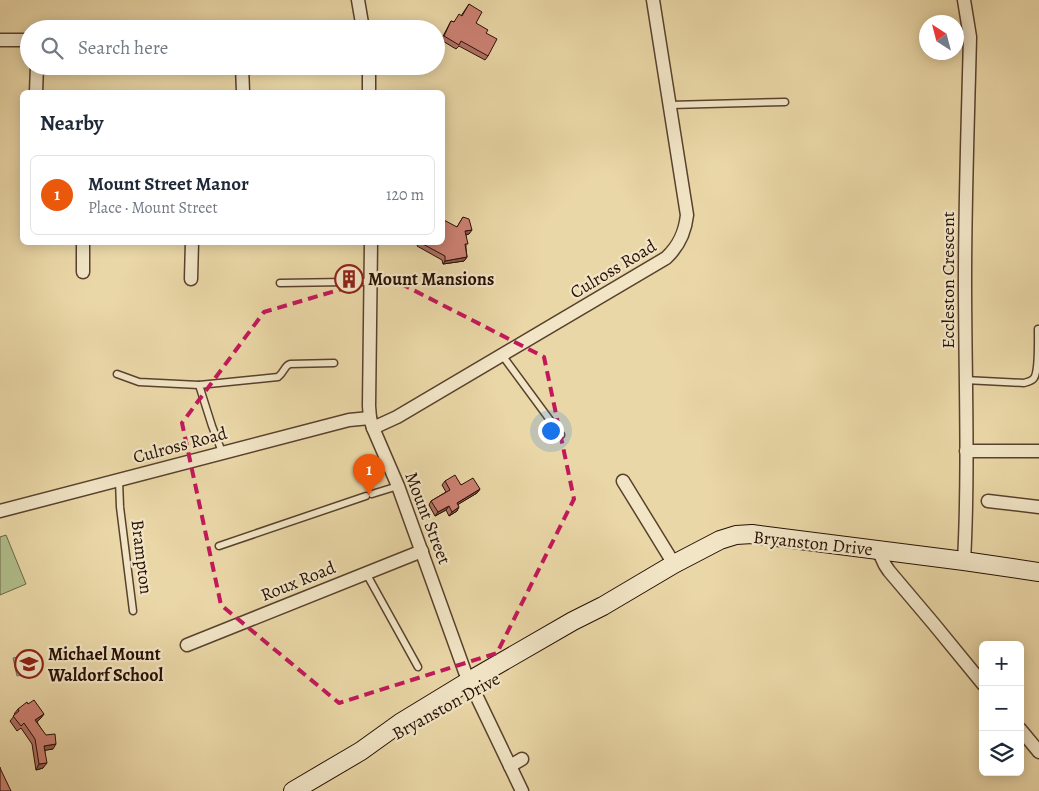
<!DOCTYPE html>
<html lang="en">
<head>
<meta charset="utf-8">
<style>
  :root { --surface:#fff; --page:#f6f6f7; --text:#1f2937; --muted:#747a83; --line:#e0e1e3; --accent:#ea580c }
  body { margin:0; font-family:Alegreya,serif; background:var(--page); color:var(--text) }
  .controls { position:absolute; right:15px; bottom:15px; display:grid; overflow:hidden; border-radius:8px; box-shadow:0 2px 12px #0003 }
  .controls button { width:45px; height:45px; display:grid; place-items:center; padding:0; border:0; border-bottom:1px solid var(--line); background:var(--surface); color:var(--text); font:25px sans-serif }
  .compass { position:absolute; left:919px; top:15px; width:45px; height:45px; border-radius:50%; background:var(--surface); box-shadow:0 2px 12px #0003; rotate:324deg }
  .you { position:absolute; left:550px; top:430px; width:18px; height:18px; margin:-12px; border:4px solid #fff; border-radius:50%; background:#1a73e8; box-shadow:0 0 0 8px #1a73e833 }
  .badge { display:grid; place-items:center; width:32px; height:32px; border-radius:50%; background:var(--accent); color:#fff; font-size:16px; font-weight:700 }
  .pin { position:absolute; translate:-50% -41px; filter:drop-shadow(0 1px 2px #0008) }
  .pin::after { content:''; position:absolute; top:26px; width:18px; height:15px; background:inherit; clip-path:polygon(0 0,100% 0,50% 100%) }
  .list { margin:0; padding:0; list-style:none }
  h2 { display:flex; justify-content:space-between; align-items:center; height:65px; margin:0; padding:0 20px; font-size:21px }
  h2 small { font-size:16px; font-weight:400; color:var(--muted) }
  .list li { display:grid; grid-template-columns:32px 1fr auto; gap:15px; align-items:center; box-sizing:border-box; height:80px; margin:0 10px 10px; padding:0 10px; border:1px solid var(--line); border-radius:8px }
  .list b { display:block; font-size:19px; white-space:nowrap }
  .list p { margin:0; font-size:16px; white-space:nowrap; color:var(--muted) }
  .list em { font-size:16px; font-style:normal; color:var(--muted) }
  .icon { flex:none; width:28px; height:28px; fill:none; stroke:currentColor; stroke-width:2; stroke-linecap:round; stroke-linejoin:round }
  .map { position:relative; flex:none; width:1039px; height:791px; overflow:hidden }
  .search { position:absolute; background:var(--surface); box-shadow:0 2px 12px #0003; left:20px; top:20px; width:425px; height:55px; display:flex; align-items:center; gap:12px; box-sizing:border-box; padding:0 18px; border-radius:28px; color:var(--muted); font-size:19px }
  .panel { position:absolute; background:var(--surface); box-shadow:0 2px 12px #0003; left:20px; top:90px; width:425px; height:155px; border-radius:8px }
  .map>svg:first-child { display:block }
  .pitch { fill:#b1bf8c; stroke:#6c6748 }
  .water { fill:#99baa2; stroke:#6b7663 }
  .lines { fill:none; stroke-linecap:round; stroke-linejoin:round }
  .service-casing { stroke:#58412d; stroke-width:9 }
  .minor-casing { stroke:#58412d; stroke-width:15 }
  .secondary-casing { stroke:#270f04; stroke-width:20 }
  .service { stroke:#f1e5c6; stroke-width:6 }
  .minor { stroke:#f1e5c6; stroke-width:12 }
  .secondary { stroke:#f1e5c6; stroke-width:18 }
  .wall { fill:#b06f63; stroke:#270f04 }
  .shaded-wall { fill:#905a50; stroke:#270f04 }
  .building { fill:#cd8173; stroke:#270f04 }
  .marked { fill:none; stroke:#c2185b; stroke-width:4; stroke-dasharray:10 6; stroke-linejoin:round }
  .labels { text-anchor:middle; stroke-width:4.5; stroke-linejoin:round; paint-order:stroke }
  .street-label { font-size:18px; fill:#270f04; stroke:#f1e5c6 }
  .poi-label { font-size:18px; font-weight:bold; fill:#270f04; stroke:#f1e5c6; text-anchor:start }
</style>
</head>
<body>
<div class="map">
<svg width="1039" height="791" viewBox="0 0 1039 791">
  <rect width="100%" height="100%" fill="#ead7a7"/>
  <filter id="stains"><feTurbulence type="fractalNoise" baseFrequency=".004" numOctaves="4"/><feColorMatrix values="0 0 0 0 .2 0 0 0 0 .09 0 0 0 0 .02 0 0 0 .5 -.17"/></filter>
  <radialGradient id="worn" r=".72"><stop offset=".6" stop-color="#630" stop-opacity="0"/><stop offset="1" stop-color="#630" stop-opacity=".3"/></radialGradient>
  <path class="pitch" d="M6,535l20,49 -26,11v-58z"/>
  <path class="water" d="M40,656l2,12 -21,4 1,3 -5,1 -4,-18 5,-1 1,3z"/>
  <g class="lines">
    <defs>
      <g id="service">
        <path d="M670,105l115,-3"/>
        <path d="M351,282h19"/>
        <path d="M280,283l66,-1"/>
        <path d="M502,355l59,80"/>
        <path d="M117,374l22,8 60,3"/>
        <path d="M965,380l59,3c4,-1 8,-2 10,-5 5,-7 4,-39 4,-49"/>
        <path d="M222,452l-10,-26 -13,-41 79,-8c6,-4 6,-11 12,-13l44,-1"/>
        <path d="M119,480l1,27 13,104"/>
        <path d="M372,494l26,-8"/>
        <path d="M219,546l147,-50"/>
        <path d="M366,573l52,94"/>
      </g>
      <g id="minor">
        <path d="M358,0l5,29"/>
        <path d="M0,40h29"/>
        <path d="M242,66l1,26"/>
        <path d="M369,66v26"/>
        <path d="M36,92l1,-26"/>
        <path d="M371,242l-2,164 1,12 3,10 25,58 67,186 57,119"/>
        <path d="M83,272v-30"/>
        <path d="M191,279l1,-37"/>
        <path d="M373,428l24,-11 269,-159c13,-12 19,-25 21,-43l-34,-215"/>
        <path d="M966,451h73"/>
        <path d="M623,481l51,83"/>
        <path d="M988,501l51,6"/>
        <path d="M0,511l349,-91 21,-2"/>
        <path d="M878,550l7,15 4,6 44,52 50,61"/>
        <path d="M964,561c5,-93 1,-187 1,-281 0,-81 3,-162 5,-243l-6,-37"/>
        <path d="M187,645l235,-94"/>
        <path d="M1020,729l19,23"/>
        <path d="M510,766l12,-7"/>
      </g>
      <path id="secondary" d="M293,791l68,-40 39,-28 69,-42 104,-60 30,-15 71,-42 46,-24 16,-5 16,-1 212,27 75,11"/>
    </defs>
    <use href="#service" class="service-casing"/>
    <use href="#minor" class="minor-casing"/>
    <use href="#secondary" class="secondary-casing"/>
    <use href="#service" class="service"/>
    <use href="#minor" class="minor"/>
    <use href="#secondary" class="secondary"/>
  </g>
  <g class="wall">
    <path d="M469,4l7,19 10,10 2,23 -3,4 -26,-14 -3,3 -15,-9 10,-19 3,1 7,-6z"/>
    <path d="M463,217l6,17h-3v14l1,9 -3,4 -21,3 -1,-4 -25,-14 2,-4h23l15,-15z"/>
    <path d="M445,481l35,8 -3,4 -19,11 -1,7 -8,5 -3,-6 -11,6 -6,-11 2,-4 15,-9 -4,-7z"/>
    <path d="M28,704l16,10 -4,5 -3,3 16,27 -8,1 -2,18 -7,2 -4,-26 -11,-16 -4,3 -7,-10 5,-6 -1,-1 4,-5z"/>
  </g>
  <g class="shaded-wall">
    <path d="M472,230l-3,4 -6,1 2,-4z"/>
    <path d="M467,257l-3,4 -21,3 2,-3z"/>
    <path d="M480,489l-3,4 -23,14 3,-4z"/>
    <path d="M449,506l-3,4 -11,6 3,-4z"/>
    <path d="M459,507l-2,4 -8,5 3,-4z"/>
    <path d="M44,714l-4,5 -8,7 3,-6z"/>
    <path d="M56,744l-3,5 -12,2 3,-5z"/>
    <path d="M47,763l-4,5 -7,2 3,-6z"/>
  </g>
  <g class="building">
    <path d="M469,4l13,8 -6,11 12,7 -2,3 11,6 -9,17 -27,-15 -2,4 -15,-9 7,-15 3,1 5,-8 3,2z"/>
    <path d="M463,217l6,2 3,11 -7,1 3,13h-3l2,13 -22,4v-5l-26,-14h23v-23l15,8z"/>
    <path d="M455,475l6,10 12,-7 7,11 -23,14 2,4 -7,5 -3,-6 -11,6 -7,-11 19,-11 -5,-9z"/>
    <path d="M34,700l10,14 -9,6 11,15 9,-1 1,10 -12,2 3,17 -8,1 -4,-25 -11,-16 -3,3 -8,-10 6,-5 -1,-2 9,-7 1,2z"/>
    <path d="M0,767v1l11,23h-11z"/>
  </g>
  <path class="marked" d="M386,276l158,81 30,142 -77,154 -158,50 -118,-98 -39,-182 82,-111z"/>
  <defs>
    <symbol id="building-ring" viewBox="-11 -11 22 22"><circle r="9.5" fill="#f1e5c6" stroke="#8f2418" stroke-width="1.5"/><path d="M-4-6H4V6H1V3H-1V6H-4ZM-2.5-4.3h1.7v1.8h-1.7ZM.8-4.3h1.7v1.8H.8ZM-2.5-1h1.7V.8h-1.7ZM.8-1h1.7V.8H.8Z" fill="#8f2418"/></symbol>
    <symbol id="school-ring" viewBox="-11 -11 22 22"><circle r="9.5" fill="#f1e5c6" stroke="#8f2418" stroke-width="1.5"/><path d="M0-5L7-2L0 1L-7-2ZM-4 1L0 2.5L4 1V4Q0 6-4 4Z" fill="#8f2418"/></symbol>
  </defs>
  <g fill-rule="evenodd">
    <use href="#building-ring" x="333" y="263" width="32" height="32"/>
    <use href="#school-ring" x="13" y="648" width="32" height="32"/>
  </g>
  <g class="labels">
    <g class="street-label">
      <text transform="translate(613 269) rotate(-31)" y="6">Culross Road</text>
      <text transform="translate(948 280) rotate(-90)" y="6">Eccleston Crescent</text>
      <text transform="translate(180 445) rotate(-15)" y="6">Culross Road</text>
      <text transform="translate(428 518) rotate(69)" y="6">Mount Street</text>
      <text transform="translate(813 543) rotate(6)" y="6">Bryanston Drive</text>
      <text transform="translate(142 557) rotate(83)" y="6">Brampton</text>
      <text transform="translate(298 581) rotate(-22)" y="6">Roux Road</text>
      <text transform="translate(446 706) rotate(-29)" y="6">Bryanston Drive</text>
    </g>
    <g class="poi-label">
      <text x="368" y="285">Mount Mansions</text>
      <text x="48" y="660">Michael Mount<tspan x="48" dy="21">Waldorf School</tspan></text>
    </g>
  </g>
  <rect width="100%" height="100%" filter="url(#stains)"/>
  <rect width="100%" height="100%" fill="url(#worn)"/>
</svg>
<div class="controls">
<button>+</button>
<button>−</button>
<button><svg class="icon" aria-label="layers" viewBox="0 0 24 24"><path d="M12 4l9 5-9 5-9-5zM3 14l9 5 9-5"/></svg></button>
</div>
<svg class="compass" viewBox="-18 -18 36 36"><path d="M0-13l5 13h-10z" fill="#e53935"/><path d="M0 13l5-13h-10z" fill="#747a83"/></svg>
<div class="you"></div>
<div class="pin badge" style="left:369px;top:495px">1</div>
<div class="search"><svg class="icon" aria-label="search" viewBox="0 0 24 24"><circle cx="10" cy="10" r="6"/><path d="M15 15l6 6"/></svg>Search here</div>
<section class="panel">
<h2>Nearby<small></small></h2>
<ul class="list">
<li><span class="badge">1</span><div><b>Mount Street Manor</b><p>Place · Mount Street</p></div><em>120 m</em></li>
</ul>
</section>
</div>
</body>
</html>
